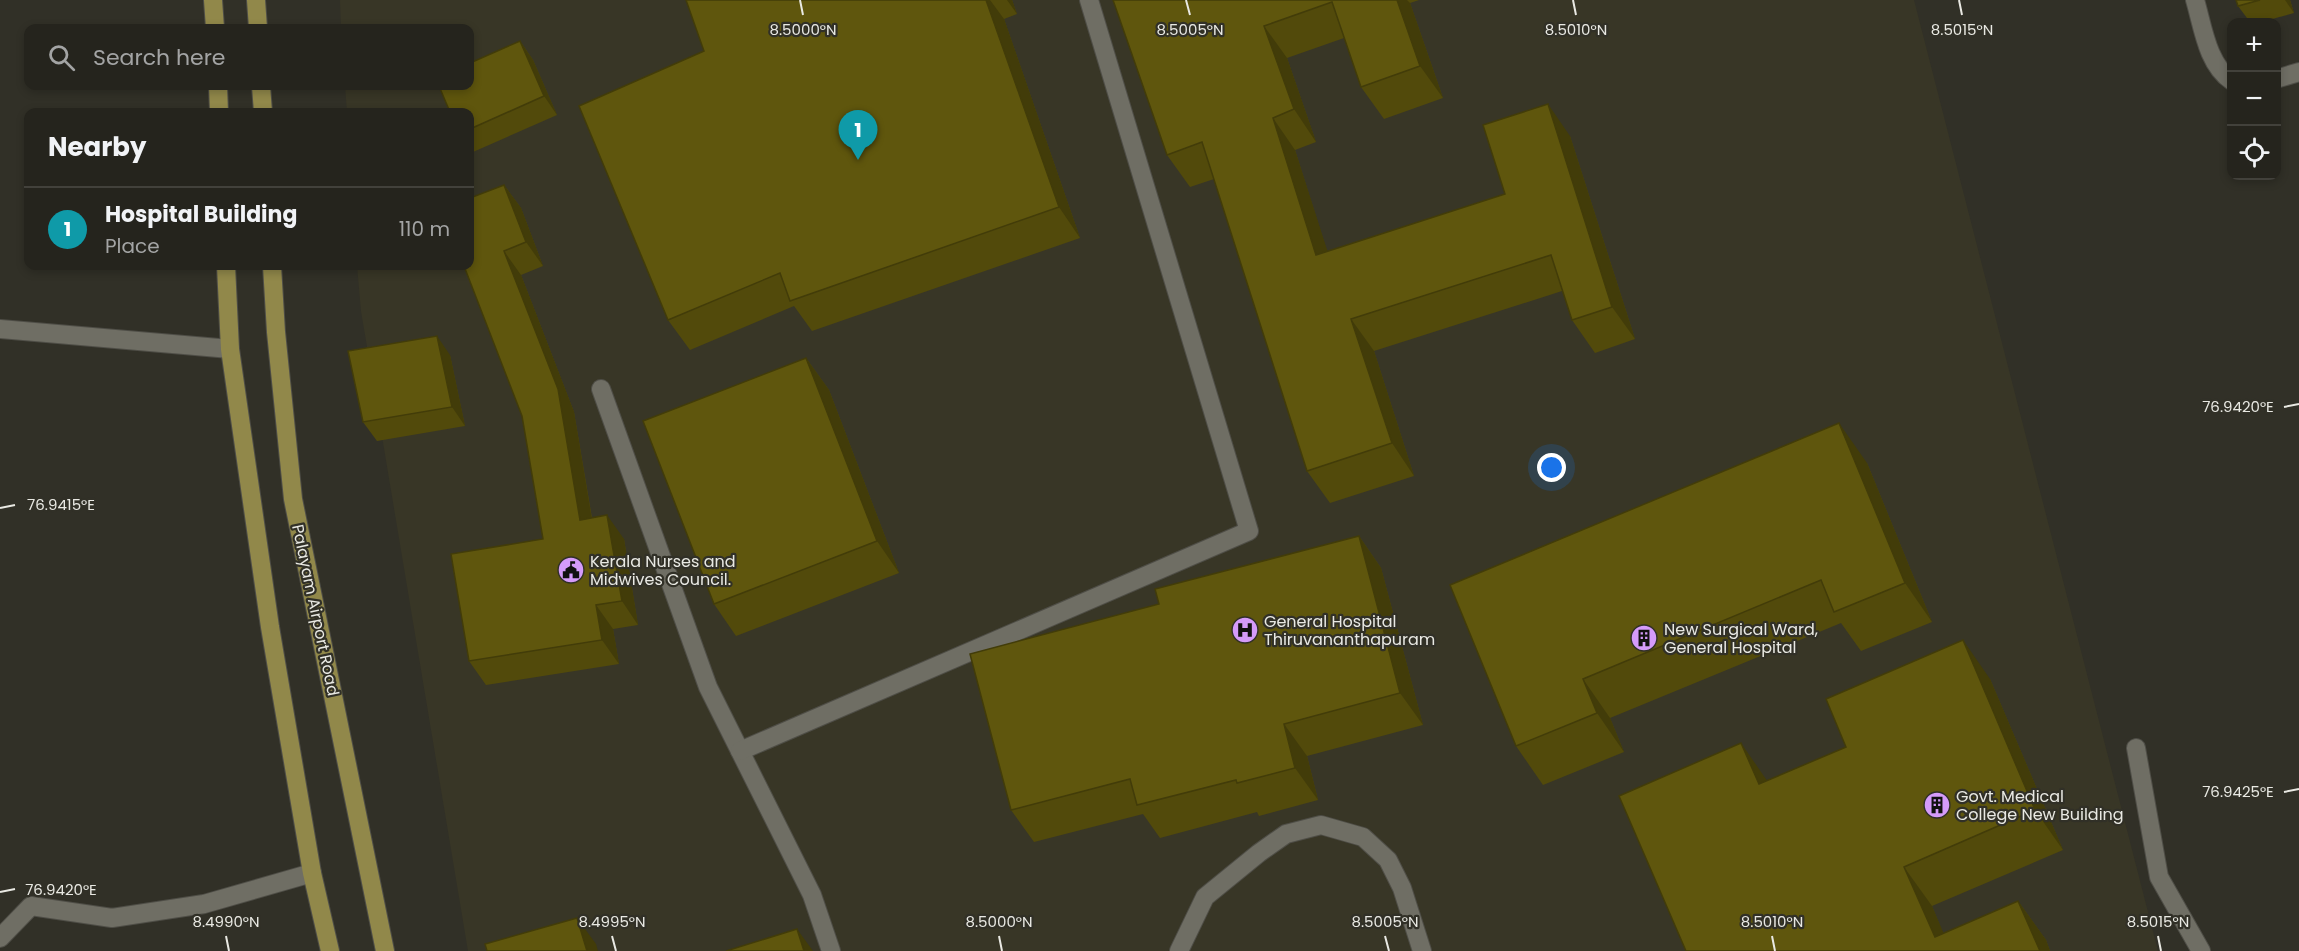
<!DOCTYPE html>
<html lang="en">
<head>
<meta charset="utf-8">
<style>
  :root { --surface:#25241d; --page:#31302a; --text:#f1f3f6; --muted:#a3a4a4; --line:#42413b; --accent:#d93025 }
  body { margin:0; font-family:Poppins,sans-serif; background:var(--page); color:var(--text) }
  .controls { position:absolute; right:18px; top:18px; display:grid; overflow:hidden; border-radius:12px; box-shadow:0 3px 9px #0003 }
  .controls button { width:54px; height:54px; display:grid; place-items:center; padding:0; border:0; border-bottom:2px solid var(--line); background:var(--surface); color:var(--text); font:30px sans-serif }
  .you { position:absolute; left:1552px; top:468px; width:21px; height:21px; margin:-15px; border:4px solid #fff; border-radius:50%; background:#1a73e8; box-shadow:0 0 0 9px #1a73e833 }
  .badge { display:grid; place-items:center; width:39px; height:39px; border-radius:50%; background:var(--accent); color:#fff; font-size:20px; font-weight:700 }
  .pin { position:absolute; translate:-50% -50px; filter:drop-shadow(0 2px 3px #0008) }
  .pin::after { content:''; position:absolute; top:32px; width:21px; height:18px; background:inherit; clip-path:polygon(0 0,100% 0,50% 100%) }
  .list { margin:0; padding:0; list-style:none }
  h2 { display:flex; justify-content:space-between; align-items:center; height:78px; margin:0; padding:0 24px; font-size:26px }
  h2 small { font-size:20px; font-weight:400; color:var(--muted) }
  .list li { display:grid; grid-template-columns:39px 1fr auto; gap:18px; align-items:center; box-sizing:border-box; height:84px; padding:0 24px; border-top:2px solid var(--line) }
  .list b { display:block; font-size:22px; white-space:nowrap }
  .list p { margin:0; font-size:20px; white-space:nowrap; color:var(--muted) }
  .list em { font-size:20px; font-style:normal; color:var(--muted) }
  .icon { flex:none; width:33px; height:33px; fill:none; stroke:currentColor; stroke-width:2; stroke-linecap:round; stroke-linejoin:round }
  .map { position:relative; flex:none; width:2299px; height:951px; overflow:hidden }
  .search { position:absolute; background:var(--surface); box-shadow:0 3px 9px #0003; left:24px; top:24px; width:450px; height:66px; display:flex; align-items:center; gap:15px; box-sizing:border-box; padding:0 21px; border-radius:12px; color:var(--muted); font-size:22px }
  .panel { position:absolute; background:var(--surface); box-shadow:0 3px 9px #0003; left:24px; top:108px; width:450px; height:162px; border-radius:12px }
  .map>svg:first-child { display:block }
  .built { fill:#383626 }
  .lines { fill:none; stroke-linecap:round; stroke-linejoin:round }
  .minor-casing { stroke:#4f4e47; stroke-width:20 }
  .major-casing { stroke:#4f4e47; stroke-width:20 }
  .minor { stroke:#6f6e64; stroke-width:18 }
  .major { stroke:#91884a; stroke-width:18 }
  .wall { fill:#524a0b }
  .shaded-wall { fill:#423c09 }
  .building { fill:#5f560d; stroke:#423c09; stroke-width:1.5 }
  .ticks { fill:none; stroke:#e9e9e3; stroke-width:2 }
  .labels { text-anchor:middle; stroke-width:4.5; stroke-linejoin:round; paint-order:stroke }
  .poi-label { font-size:16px; fill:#e9e9e3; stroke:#313027; text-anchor:start }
  .street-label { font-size:16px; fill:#e9e9e3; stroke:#313027 }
  .ticks-label { font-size:15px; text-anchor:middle; fill:#e9e9e3; stroke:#313027; stroke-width:4.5; stroke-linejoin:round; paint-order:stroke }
</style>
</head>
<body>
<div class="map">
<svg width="2299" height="951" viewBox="0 0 2299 951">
  <rect width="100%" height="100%" fill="#313027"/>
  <path class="built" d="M340,0h1574l244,951h-1690l-107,-640 -4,-45h113v-154h-123l-2,-26h125v-58h-129z"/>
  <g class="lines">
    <defs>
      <g id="minor">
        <path d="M2195,0c8,27 12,64 37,81"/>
        <path d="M2276,79l23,-7"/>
        <path d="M0,329l230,20"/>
        <path d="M601,389l107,298 104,208 19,56"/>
        <path d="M2136,748l23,129 42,74"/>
        <path d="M740,751l509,-220 -160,-531"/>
        <path d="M0,938l31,-32 81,12 92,-14 108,-31"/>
        <path d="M1179,951l26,-54 54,-44 27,-19 35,-9 42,12 25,23 14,28 20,63"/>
      </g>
      <g id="major">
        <path d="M213,0l2,28"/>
        <path d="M256,0l2,28"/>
        <path d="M218,86l1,26"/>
        <path d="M261,86l2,26"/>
        <path d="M226,266l4,83 40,278 42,246 18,78"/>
        <path d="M272,266l4,66 17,167 92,452"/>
      </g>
    </defs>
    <use href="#minor" class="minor-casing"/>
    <use href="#major" class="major-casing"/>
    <use href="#minor" class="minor"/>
    <use href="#major" class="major"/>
  </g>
  <g class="wall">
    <path d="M686,0h326l5,14 -13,5 76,219 -268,93 -18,-25 -104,44 -22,-30 36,-269z"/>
    <path d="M1113,0h306l-9,3 33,95 -59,21 -23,-32 -17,-49 -57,20 29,84 -21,8 32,101 178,-57 65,-58 65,203 -40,14 -23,-33 -10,-29 -188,60 40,125 -84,27 -23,-32 -93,-292 -24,8 -23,-32z"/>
    <path d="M2236,0h54l4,13 -33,9h-11l-12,-16z"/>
    <path d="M520,41l13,19 24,55 -84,37 -3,-4v-36z"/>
    <path d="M504,185l17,23 22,58 -22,9 53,137 18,106 32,21 14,86 -25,4 6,35 -133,21 -17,-24 74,-122 -21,-123 -58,-150z"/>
    <path d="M450,355l15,71 -88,15 -14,-19z"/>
    <path d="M806,358l23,32 70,183 -163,63 -22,-32z"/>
    <path d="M1867,463l65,159 -71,29 -20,-28 -231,95 14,34 -81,33 -27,-39 -66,-161z"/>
    <path d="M1359,536l22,32 42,157 -116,31 11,44 -59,16 -2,-4 -97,26 -17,-24 -109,28 -23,-32 148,-206z"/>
    <path d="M1990,679l73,171 -131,56 11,27 75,-32 28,39 4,11h-364l160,-204z"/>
  </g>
  <g class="shaded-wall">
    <path d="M986,0h4l14,19 76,219 -21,-31z"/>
    <path d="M1007,0h5l5,14z"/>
    <path d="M1397,0h10l3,3 33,95 -23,-32z"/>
    <path d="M2285,0h5l4,13z"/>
    <path d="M1264,26l23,32 29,84 -22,-33z"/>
    <path d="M520,41l13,19 24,55 -13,-19z"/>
    <path d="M1548,104l22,32 65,203 -23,-32z"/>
    <path d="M1273,118l22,32 44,137 -23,-32z"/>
    <path d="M504,185l17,23 22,58 -17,-24z"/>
    <path d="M504,251l17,24 53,137 22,132 -16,-24z"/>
    <path d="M1351,319l23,32 40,125 -22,-33z"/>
    <path d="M437,336l13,19 15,71 -13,-19z"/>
    <path d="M806,358l23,32 70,183 -22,-32z"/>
    <path d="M1839,423l28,40 65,159 -27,-39z"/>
    <path d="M607,515l17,24 14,86 -16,-24z"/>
    <path d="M1359,536l22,32 42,157 -23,-32z"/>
    <path d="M596,605l17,24 6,35 -17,-24z"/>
    <path d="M1963,640l27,39 73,171 -28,-40z"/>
    <path d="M1583,679l27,39 14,34 -27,-39z"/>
    <path d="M1284,724l23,32 11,44 -23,-32z"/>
    <path d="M1741,743l27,39 -9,2z"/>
    <path d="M1904,867l28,39 19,45 -16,-14z"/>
    <path d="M2018,901l28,39 4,11h-10z"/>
    <path d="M577,918l19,26 2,7h-11z"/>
    <path d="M797,929l16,22h-9z"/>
  </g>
  <g class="building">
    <path d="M686,0h300l73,207 -269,94 -10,-28 -112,47 -89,-214 125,-55z"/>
    <path d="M1113,0h284l23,66 -59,21 -29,-85 -68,24 30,83 -21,9 43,137 189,-61 -22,-69 65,-21 64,203 -40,13 -21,-65 -200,64 41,124 -85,28 -105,-329 -35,13z"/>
    <path d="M2236,0h24l-22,6z"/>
    <path d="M520,41l24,55 -74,33v-17h-20l-11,-26h31v-23z"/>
    <path d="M504,185l22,57 -22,9 54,138 22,131 27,-5 15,86 -26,4 6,35 -133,21 -18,-107 92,-15 -21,-123 -58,-150h6v-68z"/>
    <path d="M437,336l15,71 -89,15 -15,-71z"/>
    <path d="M806,358l71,183 -163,63 -71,-183z"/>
    <path d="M1839,423l66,160 -71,29 -13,-32 -238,99 14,34 -81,33 -66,-161z"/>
    <path d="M1359,536l41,157 -116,31 11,44 -58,15 -1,-3 -99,25 -7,-26 -119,31 -41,-156 189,-50 -4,-15z"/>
    <path d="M1963,640l72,170 -131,57 31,70 83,-36 22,50h-354l-67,-155 122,-53 18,41 87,-37 -20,-48z"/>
    <path d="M577,918l10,33h-100l-2,-7z"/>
    <path d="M797,929l7,22h-78z"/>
  </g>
  <path class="ticks" d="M800,0l3,15M1186,0l4,15M1573,0l3,15M1959,0l3,15M2284,407l15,-3M0,508l15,-3M2284,792l15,-3M0,892l15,-3M226,936l3,15M612,936l4,15M999,936l3,15M1385,936l4,15M1772,936l3,15M2158,936l3,15"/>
  <defs>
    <symbol id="civic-disc" viewBox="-11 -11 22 22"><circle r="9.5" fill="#d59bfa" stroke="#313027"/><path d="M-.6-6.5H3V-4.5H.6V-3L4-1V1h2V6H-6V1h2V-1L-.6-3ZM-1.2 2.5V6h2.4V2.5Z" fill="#111"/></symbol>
    <symbol id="hospital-disc" viewBox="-11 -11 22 22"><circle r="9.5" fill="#d59bfa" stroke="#313027"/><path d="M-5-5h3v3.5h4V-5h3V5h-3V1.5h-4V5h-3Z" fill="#111"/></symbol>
    <symbol id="building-disc" viewBox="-11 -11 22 22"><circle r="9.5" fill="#d59bfa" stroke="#313027"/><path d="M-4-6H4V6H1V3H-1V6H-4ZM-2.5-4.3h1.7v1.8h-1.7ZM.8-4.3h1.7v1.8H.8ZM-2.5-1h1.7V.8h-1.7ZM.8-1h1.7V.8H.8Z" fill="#111"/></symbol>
  </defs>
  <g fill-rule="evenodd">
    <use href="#civic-disc" x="556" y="555" width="30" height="30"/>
    <use href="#hospital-disc" x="1230" y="615" width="30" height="30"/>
    <use href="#building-disc" x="1629" y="623" width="30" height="30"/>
    <use href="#building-disc" x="1922" y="790" width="30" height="30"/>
  </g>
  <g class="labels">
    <g class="poi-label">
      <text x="590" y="567">Kerala Nurses and<tspan x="590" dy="18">Midwives Council.</tspan></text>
      <text x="1264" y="627">General Hospital<tspan x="1264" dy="18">Thiruvananthapuram</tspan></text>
      <text x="1664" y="635">New Surgical Ward,<tspan x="1664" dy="18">General Hospital</tspan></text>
      <text x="1956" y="802">Govt. Medical<tspan x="1956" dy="18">College New Building</tspan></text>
    </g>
    <g class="street-label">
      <text transform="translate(316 610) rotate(78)" y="6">Palayam Airport Road</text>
    </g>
  </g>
  <g class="ticks-label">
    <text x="803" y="35">8.5000°N</text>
    <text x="1190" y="35">8.5005°N</text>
    <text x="1576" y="35">8.5010°N</text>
    <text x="1962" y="35">8.5015°N</text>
    <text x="2238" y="412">76.9420°E</text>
    <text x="61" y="510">76.9415°E</text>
    <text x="2238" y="797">76.9425°E</text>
    <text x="61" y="895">76.9420°E</text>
    <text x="226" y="927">8.4990°N</text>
    <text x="612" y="927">8.4995°N</text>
    <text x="999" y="927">8.5000°N</text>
    <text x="1385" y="927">8.5005°N</text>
    <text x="1772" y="927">8.5010°N</text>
    <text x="2158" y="927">8.5015°N</text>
  </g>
</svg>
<div class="controls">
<button>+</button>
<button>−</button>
<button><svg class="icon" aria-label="locate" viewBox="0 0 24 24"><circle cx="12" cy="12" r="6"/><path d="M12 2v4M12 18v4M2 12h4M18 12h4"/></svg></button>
</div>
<div class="you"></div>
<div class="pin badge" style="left:858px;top:160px;background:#0f9aa8">1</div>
<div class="search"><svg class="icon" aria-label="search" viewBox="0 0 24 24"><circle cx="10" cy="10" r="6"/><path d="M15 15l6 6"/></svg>Search here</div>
<section class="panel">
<h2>Nearby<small></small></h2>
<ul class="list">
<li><span class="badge" style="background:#0f9aa8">1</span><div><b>Hospital Building</b><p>Place</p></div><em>110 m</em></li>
</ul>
</section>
</div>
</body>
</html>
